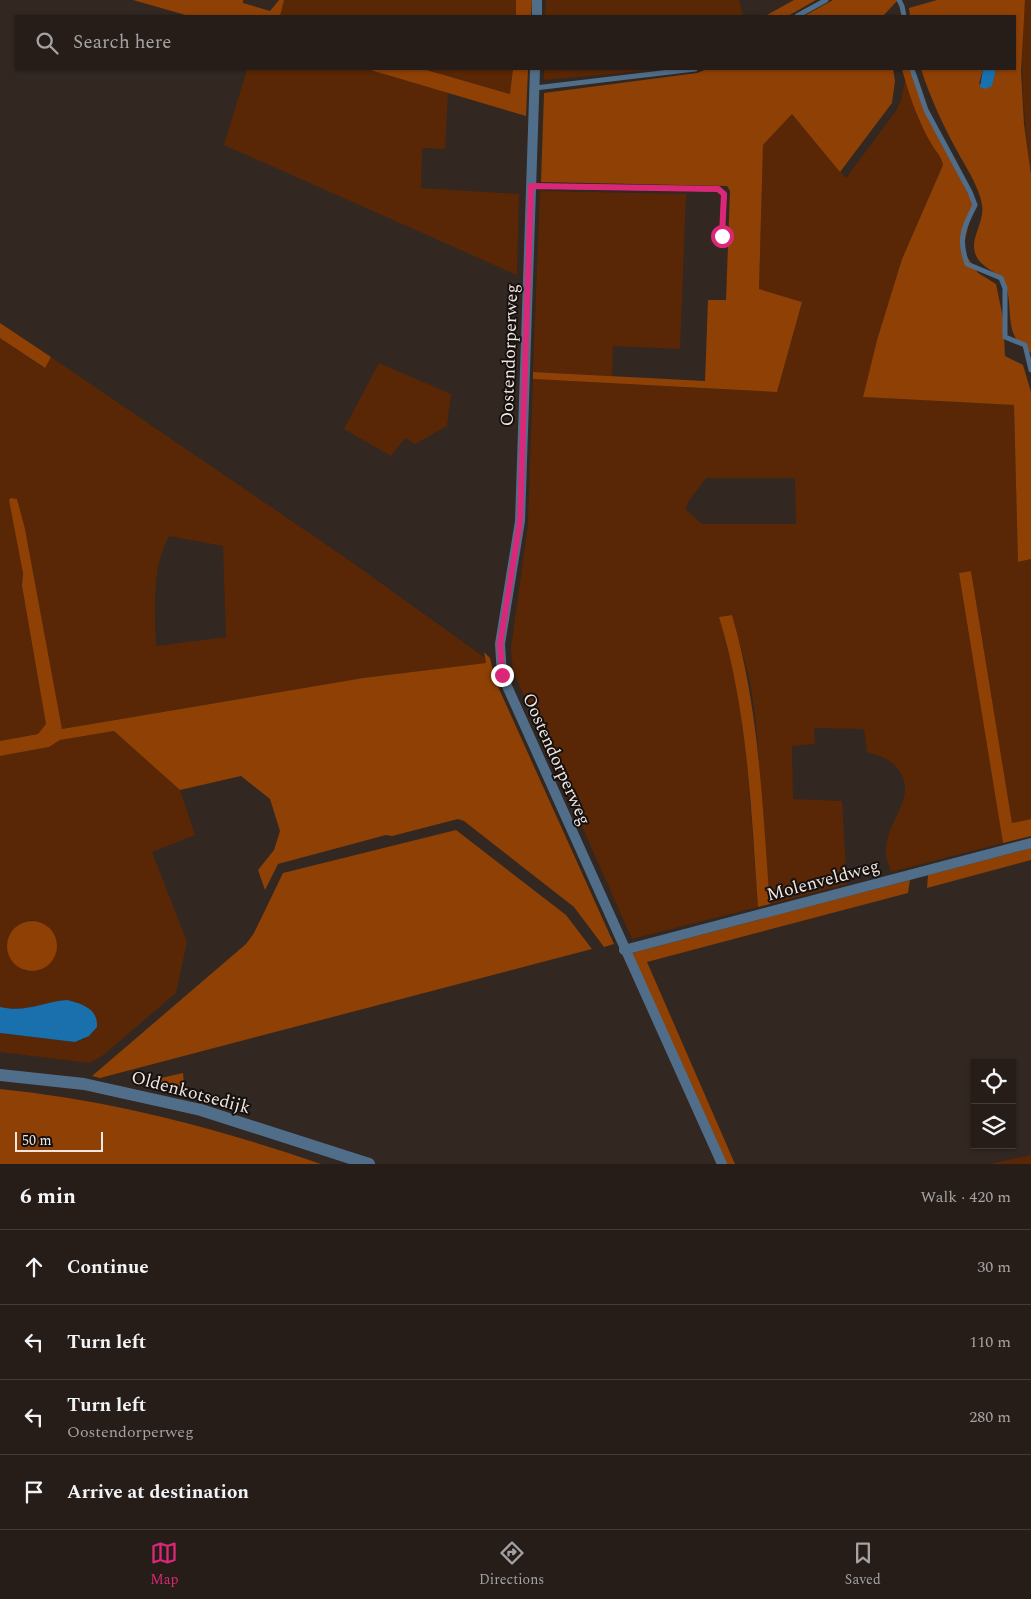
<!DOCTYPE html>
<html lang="en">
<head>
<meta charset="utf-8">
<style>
  :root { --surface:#261d19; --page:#322a26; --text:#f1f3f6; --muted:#a4a2a2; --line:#423b38; --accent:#db2777 }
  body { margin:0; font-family:Spectral,serif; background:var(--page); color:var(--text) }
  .controls { position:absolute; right:15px; bottom:15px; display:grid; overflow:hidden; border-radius:0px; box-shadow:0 1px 4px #0004 }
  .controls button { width:45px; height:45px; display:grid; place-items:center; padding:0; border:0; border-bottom:1px solid var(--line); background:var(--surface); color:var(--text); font:25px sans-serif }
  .scale { position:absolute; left:15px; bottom:12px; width:88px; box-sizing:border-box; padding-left:5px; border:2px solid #efe7e3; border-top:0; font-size:14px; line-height:18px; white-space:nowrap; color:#efe7e3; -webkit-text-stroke:4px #16110e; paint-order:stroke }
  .stop { position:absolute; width:15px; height:15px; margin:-11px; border:4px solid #db2777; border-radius:50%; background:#fff }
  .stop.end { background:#db2777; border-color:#fff; box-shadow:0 1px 5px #0008 }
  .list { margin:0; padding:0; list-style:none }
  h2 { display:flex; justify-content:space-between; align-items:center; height:65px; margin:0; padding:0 20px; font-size:21px }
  h2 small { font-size:16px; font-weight:400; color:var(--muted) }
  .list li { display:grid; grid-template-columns:32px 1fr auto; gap:15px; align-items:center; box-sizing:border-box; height:75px; padding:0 20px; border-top:1px solid var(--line) }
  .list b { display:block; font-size:19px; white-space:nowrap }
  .list p { margin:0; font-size:16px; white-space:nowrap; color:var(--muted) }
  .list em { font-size:16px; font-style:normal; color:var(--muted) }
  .icon { flex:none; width:28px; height:28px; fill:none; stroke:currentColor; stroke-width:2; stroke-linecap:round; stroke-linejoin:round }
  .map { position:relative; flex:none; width:1031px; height:1164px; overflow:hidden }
  .search { position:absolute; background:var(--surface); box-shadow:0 1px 4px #0004; left:15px; right:15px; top:15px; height:55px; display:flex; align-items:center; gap:12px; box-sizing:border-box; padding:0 18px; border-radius:0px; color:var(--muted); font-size:19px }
  .sheet { height:365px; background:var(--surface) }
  nav { display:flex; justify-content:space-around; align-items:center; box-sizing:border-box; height:70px; border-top:1px solid var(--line); background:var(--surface); font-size:14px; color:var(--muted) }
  nav a { display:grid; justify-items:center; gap:2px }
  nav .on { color:var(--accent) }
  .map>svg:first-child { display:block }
  .green { fill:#592705; fill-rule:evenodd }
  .forest { fill:#8e4005 }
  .water { fill:#1970ac }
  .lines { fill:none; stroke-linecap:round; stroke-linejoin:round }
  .service { stroke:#506e89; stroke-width:5 }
  .minor { stroke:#506e89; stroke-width:10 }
  .tertiary { stroke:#506e89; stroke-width:12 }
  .route { stroke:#db2777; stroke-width:6 }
  .labels { text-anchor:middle; stroke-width:4; stroke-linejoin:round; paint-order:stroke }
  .street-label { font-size:18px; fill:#efe7e3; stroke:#16110e }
</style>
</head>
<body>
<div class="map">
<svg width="1031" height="1164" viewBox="0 0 1031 1164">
  <rect width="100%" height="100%" fill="#322721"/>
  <g class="green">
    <path d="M284,0h232v16h-236z"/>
    <path d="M546,0h193l4,16h-198z"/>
    <path d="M1025,0h6v175c-8,-59 -12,-116 -6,-175z"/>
    <path d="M247,69h120l81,24 -3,56 -23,-1 -1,40 98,6 -2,81 -293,-130z"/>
    <path d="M423,69h90l-2,25z"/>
    <path d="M544,69h120l-120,11z"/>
    <path d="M905,79l15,43 22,39 1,4 -41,94 -25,81 -14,57 151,8 4,157 13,-3v260l-19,4 -41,-252 -11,2 43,270 -112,29c-2,-7 -6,-15 -5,-22 0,-30 32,-52 13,-80 -7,-10 -20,-15 -32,-18l-3,-23 -50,-1 1,16 -23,2 1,53 49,2 5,83 -77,20 -14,-181 -6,-42 -18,-66 -12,2 17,70 9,61 12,159 -126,32 -119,-268 -2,-23 17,-124 5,-145 244,13 25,-90 -43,-13 4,-144 29,-31 54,64 50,-67 5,-11zM706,478h89l1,46h-94l-16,-14 2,-8z"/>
    <path d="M540,191l146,3 -6,155 -67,-3 -1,30 -79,-4z"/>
    <path d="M0,338l44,30 7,-11 292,199 141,101 3,6 -124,15 -301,51 -37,-200 -3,57 24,138 -8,10 -38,7zM169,536l54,10 3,91 -70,9c-1,-36 -5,-77 13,-110z"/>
    <path d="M379,363l72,31 -4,32 -32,18 -10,-6 -14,18 -47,-27z"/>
    <path d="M114,731l66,59 15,45 -43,17 35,90 -11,51 -74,63 -12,7 -90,-11v-19l75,9 8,-2 11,-9 -27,-31c-25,2 -41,13 -67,7v-251l49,-9 11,-7zM32,920c20,4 28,23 21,40 -9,9 -16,12 -28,11l-17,-33c6,-11 11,-16 24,-18z"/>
    <path d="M1031,1155v9h-41z"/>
  </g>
  <g class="forest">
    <path d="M133,0h110v3l27,8 9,-11h5l-4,16h-91z"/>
    <path d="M516,0h16l-1,16h-15z"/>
    <path d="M794,0h22l-28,16h-23z"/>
    <path d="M833,0h65l-15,16h-79z"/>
    <path d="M937,0h88l-4,71 3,53 7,51v178c-27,-17 -18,-37 -24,-64 -4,-18 -27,-19 -32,-36 -5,-15 10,-32 7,-48 -3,-19 -17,-39 -26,-56 -14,-26 -26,-52 -35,-80h62l-4,15 13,1 4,-16h19v-53h-105l-1,-8z"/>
    <path d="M367,69h56l87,25 3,-25h15l-2,47z"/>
    <path d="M707,69h186l2,12 -3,22 -52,69 -48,-58 -29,31 -4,144 43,13 -25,90 -244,-13v-7l172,9 3,-81h18l4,-109 -3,-5 -186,-4 3,-89 153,-20z"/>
    <path d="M902,69h9l8,23 54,112 -9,41 2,10 12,18 18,11 7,34 2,38 18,9 8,27v167l-13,3 -4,-157 -151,-8 14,-57 25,-81 41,-94c-1,-8 -7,-13 -11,-20 -14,-24 -23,-50 -30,-76z"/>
    <path d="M0,323l51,34 -6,11 -45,-30z"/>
    <path d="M11,498l6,1 8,30 37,200 301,-51 123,-15 -2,-11 6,6 5,22 119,264 -10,3 -30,-40 -110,-86 -6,-2 -66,17 -6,-1 -108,29 -13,26 -7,-20 16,-20 6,-19 -10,-32 -29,-23 -61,14 -66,-59 -54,9 -11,7 -49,9v-15l38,-7 8,-10 -24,-138 1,-13 -14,-73z"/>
    <path d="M971,571l41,252 19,-4v17l-28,7 -44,-270z"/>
    <path d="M732,615c28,96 30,190 38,289l-12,3c-7,-98 -10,-196 -39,-290z"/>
    <path d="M456,830l110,85 26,34 -492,129 -8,-2 154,-132 8,-11 29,-60z"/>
    <path d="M1031,848v12l-104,28 1,-13z"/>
    <path d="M910,880l-2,13 -261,69 88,202h-8l-95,-211z"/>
    <circle cx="32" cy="946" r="25"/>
    <path d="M183,1073l2,21 -51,-10z"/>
    <path d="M0,1089c110,11 216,39 321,75h-321z"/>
  </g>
  <g class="water">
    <path d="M983,69h13l-4,17 -7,3 -5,-2z"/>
    <path d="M67,1000c15,4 31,8 30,27l-8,9 -14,6 -75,-9v-26c26,6 42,-5 67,-7z"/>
  </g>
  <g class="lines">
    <g class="service">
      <path d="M899,0l3,6 2,10"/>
      <path d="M797,16l29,-16"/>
      <path d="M912,69l14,41 44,82 5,13c-12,23 -17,34 -8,59l34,14 4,10v49l20,8 6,25"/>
      <path d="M535,88l160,-19"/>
      <path d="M531,186l188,3 5,5 -2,42"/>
    </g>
    <g class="minor">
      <path d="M537,16v-16"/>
      <path d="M535,69l-15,452 -20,123 2,31 220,489"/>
      <path d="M624,950l407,-107"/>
    </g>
    <path class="tertiary" d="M0,1075l84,9 117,26 168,54"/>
  </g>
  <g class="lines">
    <path class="route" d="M502,675l-2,-31 20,-123 11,-335 187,3 6,5 -2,42"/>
  </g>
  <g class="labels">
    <g class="street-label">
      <text transform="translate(509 355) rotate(-88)" y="6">Oostendorperweg</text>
      <text transform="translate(557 759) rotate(66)" y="6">Oostendorperweg</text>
      <text transform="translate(823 880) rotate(-15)" y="6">Molenveldweg</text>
      <text transform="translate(191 1092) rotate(15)" y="6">Oldenkotsedijk</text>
    </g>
  </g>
</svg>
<div class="controls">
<button><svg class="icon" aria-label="locate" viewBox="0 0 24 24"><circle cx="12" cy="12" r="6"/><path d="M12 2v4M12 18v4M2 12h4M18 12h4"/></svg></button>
<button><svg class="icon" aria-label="layers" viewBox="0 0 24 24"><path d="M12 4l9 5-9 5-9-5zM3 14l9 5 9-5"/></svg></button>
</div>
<div class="scale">50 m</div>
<div class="stop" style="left:722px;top:236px"></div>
<div class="stop end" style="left:502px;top:675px"></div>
<div class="search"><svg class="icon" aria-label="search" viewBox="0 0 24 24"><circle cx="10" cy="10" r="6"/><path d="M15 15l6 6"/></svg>Search here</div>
</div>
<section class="sheet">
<h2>6 min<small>Walk · 420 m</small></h2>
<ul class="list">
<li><svg class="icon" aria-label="ahead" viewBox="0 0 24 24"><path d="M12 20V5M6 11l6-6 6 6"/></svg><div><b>Continue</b></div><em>30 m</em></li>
<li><svg class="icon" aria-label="left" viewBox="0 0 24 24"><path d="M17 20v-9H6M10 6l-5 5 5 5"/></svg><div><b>Turn left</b></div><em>110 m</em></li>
<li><svg class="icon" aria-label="left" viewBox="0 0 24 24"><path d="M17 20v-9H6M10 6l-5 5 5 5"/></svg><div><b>Turn left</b><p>Oostendorperweg</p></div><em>280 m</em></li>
<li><svg class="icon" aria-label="arrive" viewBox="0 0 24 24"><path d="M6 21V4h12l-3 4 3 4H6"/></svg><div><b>Arrive at destination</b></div></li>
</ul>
</section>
<nav>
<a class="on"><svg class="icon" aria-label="map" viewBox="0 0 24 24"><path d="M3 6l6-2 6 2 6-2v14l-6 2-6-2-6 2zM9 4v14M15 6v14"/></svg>Map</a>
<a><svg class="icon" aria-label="directions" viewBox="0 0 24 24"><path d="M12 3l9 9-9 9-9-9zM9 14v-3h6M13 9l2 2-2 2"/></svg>Directions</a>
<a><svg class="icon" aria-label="saved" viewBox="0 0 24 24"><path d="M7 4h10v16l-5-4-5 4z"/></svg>Saved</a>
</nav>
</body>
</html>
